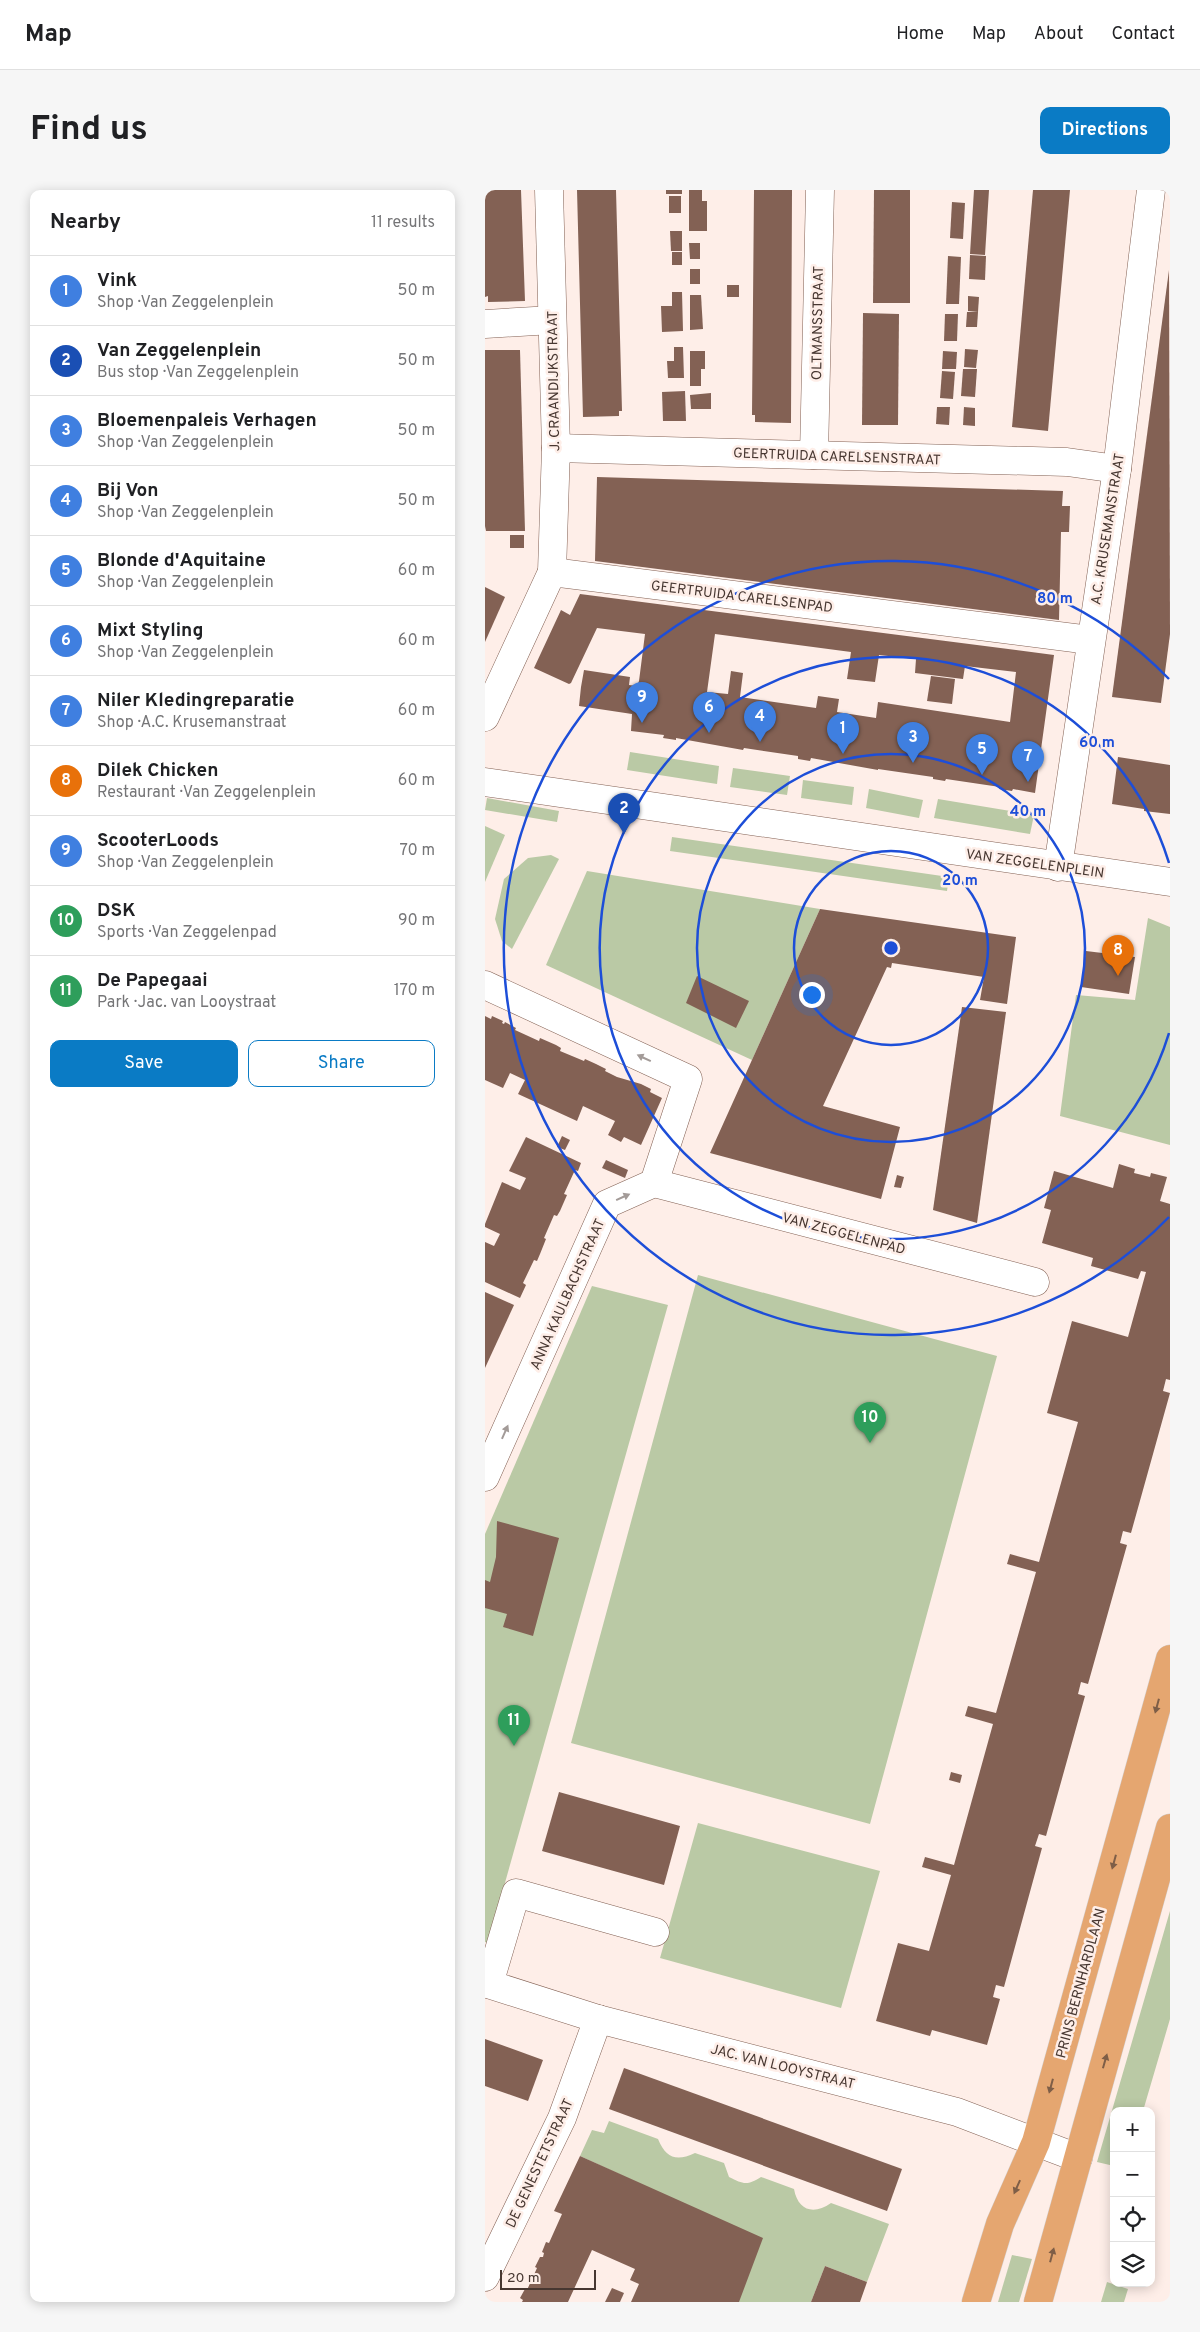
<!DOCTYPE html>
<html lang="en">
<head>
<meta charset="utf-8">
<style>
  :root { --surface:#fff; --page:#f6f6f6; --text:#202124; --muted:#757577; --line:#e0e0e0; --accent:#0a7bc5 }
  body { margin:0; font-family:Overpass,sans-serif; background:var(--page); color:var(--text) }
  .controls { position:absolute; right:15px; bottom:15px; display:grid; overflow:hidden; border-radius:10px; box-shadow:0 2px 12px #0003 }
  .controls button { width:45px; height:45px; display:grid; place-items:center; padding:0; border:0; border-bottom:1px solid var(--line); background:var(--surface); color:var(--text); font:25px sans-serif }
  .scale { position:absolute; left:15px; bottom:12px; width:96px; box-sizing:border-box; padding-left:5px; border:2px solid #473731; border-top:0; font-size:14px; line-height:18px; white-space:nowrap; color:#473731; -webkit-text-stroke:4px #feeee8; paint-order:stroke }
  .you { position:absolute; left:326px; top:804px; width:18px; height:18px; margin:-12px; border:4px solid #fff; border-radius:50%; background:#1a73e8; box-shadow:0 0 0 8px #1a73e833 }
  .badge { display:grid; place-items:center; width:32px; height:32px; border-radius:50%; background:var(--accent); color:#fff; font-size:16px; font-weight:700 }
  .pin { position:absolute; translate:-50% -41px; filter:drop-shadow(0 1px 2px #0008) }
  .pin::after { content:''; position:absolute; top:26px; width:18px; height:15px; background:inherit; clip-path:polygon(0 0,100% 0,50% 100%) }
  .list { margin:0; padding:0; list-style:none }
  h2 { display:flex; justify-content:space-between; align-items:center; height:65px; margin:0; padding:0 20px; font-size:21px }
  h2 small { font-size:16px; font-weight:400; color:var(--muted) }
  .list li { display:grid; grid-template-columns:32px 1fr auto; gap:15px; align-items:center; box-sizing:border-box; height:70px; padding:0 20px; border-top:1px solid var(--line) }
  .list b { display:block; font-size:19px; white-space:nowrap }
  .list p { margin:0; font-size:16px; white-space:nowrap; color:var(--muted) }
  .list em { font-size:16px; font-style:normal; color:var(--muted) }
  .actions { display:flex; gap:10px; padding:15px 20px }
  .actions a { flex:1; padding:11px 0; border:1px solid var(--accent); border-radius:10px; text-align:center; font-size:18px; color:var(--accent) }
  .actions .main { background:var(--accent); color:#fff }
  .icon { flex:none; width:28px; height:28px; fill:none; stroke:currentColor; stroke-width:2; stroke-linecap:round; stroke-linejoin:round }
  .map { position:relative; flex:none; width:685px; height:2112px; overflow:hidden; border-radius:10px }
  header { display:flex; align-items:center; gap:30px; box-sizing:border-box; height:70px; padding:0 25px; background:var(--surface); border-bottom:1px solid var(--line) }
  header strong { font-size:24px }
  nav { display:flex; gap:28px; margin-inline-start:auto; font-size:18px }
  .intro { display:flex; align-items:center; justify-content:space-between; box-sizing:border-box; height:120px; padding:0 30px }
  h1 { margin:0; font-size:35px }
  .button { padding:12px 22px; border-radius:10px; background:var(--accent); color:#fff; font-size:18px; font-weight:700 }
  main { display:flex; gap:30px; padding:0 30px }
  aside { flex:1; background:var(--surface); border-radius:10px; box-shadow:0 2px 12px #0003 }
  .map>svg:first-child { display:block }
  .green { fill:#bac9a5 }
  .building { fill:#836154; fill-rule:evenodd }
  .lines { fill:none; stroke-linecap:round; stroke-linejoin:round }
  .minor-casing { stroke:#836154; stroke-width:29 }
  .major-casing { stroke:#d3cfce; stroke-width:29 }
  .minor { stroke:#fff; stroke-width:28 }
  .major { stroke:#e5a670; stroke-width:28 }
  .oneway { fill:#a39b98 }
  .oneway2 { fill:#7e5e47 }
  .ring { fill:none; stroke:#1d4ed8; stroke-width:2.5 }
  .labels { text-anchor:middle; stroke-width:5; stroke-linejoin:round; paint-order:stroke }
  .street-label { font-size:14px; fill:#473731; stroke:#feeee8 }
  .centre { fill:#1d4ed8; stroke:#feeee8; stroke-width:2.5 }
  .ring-label { font-size:15px; text-anchor:middle; font-weight:bold; fill:#1d4ed8; stroke:#feeee8; stroke-width:5; stroke-linejoin:round; paint-order:stroke }
</style>
</head>
<body>
<header>
<strong>Map</strong>
<nav><a>Home</a><a>Map</a><a>About</a><a>Contact</a></nav>
</header>
<div class="intro"><h1>Find us</h1><a class="button">Directions</a></div>
<main>
<aside>
<h2>Nearby<small>11 results</small></h2>
<ul class="list">
<li><span class="badge" style="background:#3f7fe0">1</span><div><b>Vink</b><p>Shop · Van Zeggelenplein</p></div><em>50 m</em></li>
<li><span class="badge" style="background:#1a4fb4">2</span><div><b>Van Zeggelenplein</b><p>Bus stop · Van Zeggelenplein</p></div><em>50 m</em></li>
<li><span class="badge" style="background:#3f7fe0">3</span><div><b>Bloemenpaleis Verhagen</b><p>Shop · Van Zeggelenplein</p></div><em>50 m</em></li>
<li><span class="badge" style="background:#3f7fe0">4</span><div><b>Bij Von</b><p>Shop · Van Zeggelenplein</p></div><em>50 m</em></li>
<li><span class="badge" style="background:#3f7fe0">5</span><div><b>Blonde d'Aquitaine</b><p>Shop · Van Zeggelenplein</p></div><em>60 m</em></li>
<li><span class="badge" style="background:#3f7fe0">6</span><div><b>Mixt Styling</b><p>Shop · Van Zeggelenplein</p></div><em>60 m</em></li>
<li><span class="badge" style="background:#3f7fe0">7</span><div><b>Niler Kledingreparatie</b><p>Shop · A.C. Krusemanstraat</p></div><em>60 m</em></li>
<li><span class="badge" style="background:#e8710a">8</span><div><b>Dilek Chicken</b><p>Restaurant · Van Zeggelenplein</p></div><em>60 m</em></li>
<li><span class="badge" style="background:#3f7fe0">9</span><div><b>ScooterLoods</b><p>Shop · Van Zeggelenplein</p></div><em>70 m</em></li>
<li><span class="badge" style="background:#2e9e5b">10</span><div><b>DSK</b><p>Sports · Van Zeggelenpad</p></div><em>90 m</em></li>
<li><span class="badge" style="background:#2e9e5b">11</span><div><b>De Papegaai</b><p>Park · Jac. van Looystraat</p></div><em>170 m</em></li>
</ul>
<div class="actions"><a class="main">Save</a><a>Share</a></div>
</aside>
<div class="map">
<svg width="685" height="2112" viewBox="0 0 685 2112">
  <rect width="100%" height="100%" fill="#feeee8"/>
  <g class="green">
    <path d="M145,562l89,14 -2,18 -90,-14z"/>
    <path d="M248,578l57,8 -3,19 -57,-8z"/>
    <path d="M318,590l51,7 -2,18 -51,-7z"/>
    <path d="M384,599l54,11 -4,18 -53,-10z"/>
    <path d="M2,608l72,13 -2,11 -72,-12z"/>
    <path d="M453,609l96,16 -4,19 -96,-16z"/>
    <path d="M0,636l20,9 -20,47z"/>
    <path d="M187,647l277,40 -2,14 -277,-40z"/>
    <path d="M66,665l8,4 -47,90 -10,-8 -7,-22 9,-40 24,-21z"/>
    <path d="M102,681l233,38 -68,151 -206,-95z"/>
    <path d="M663,728l22,9v218l-110,-29 16,-121 59,5z"/>
    <path d="M213,1085l299,81 -127,468 -299,-81z"/>
    <path d="M107,1096l76,19 -180,638 -3,-1v-408z"/>
    <path d="M213,1633l182,48 -39,137 -181,-50z"/>
    <path d="M685,1721v108l-27,92h-29v55l-17,-4z"/>
    <path d="M124,1931l49,18c8,19 18,23 37,14l29,10 5,14c14,7 18,9 32,0l33,12c4,22 20,26 37,14l58,21 -22,58 -42,-16 -14,36h-72l-53,-97 -106,-49 12,-26 12,3z"/>
    <path d="M527,2065l20,4 -13,43h-21z"/>
    <path d="M622,2092l21,7 -4,13h-23z"/>
  </g>
  <g class="building">
    <path d="M0,0h36l4,111 -37,1v-6l-3,1z"/>
    <path d="M92,0h39l6,221h-3v5l-36,1z"/>
    <rect x="181" y="0" width="16" height="4"/>
    <path d="M204,0h13v11h5v30h-18z"/>
    <path d="M269,0h38l-1,233 -36,-1v-7h-3z"/>
    <path d="M389,0h36v113h-37z"/>
    <path d="M489,0h15l-4,65 -15,-1z"/>
    <path d="M548,0h37l-22,241 -36,-4z"/>
    <rect x="184" y="6" width="12" height="17"/>
    <path d="M467,12l13,1 -2,36 -13,-1z"/>
    <path d="M185,41h12v20h-11z"/>
    <path d="M204,53h11v16h-10z"/>
    <rect x="187" y="62" width="10" height="13"/>
    <path d="M485,65l16,1 -1,24 -16,-1z"/>
    <path d="M463,66l13,1 -2,47h-13z"/>
    <rect x="205" y="79" width="10" height="15"/>
    <path d="M684,80l1,364 -9,69 -49,-6z"/>
    <rect x="242" y="95" width="12" height="12"/>
    <path d="M187,102h10l1,39 -21,1 -1,-26h11z"/>
    <path d="M205,105h11l2,34 -13,1z"/>
    <path d="M483,106l11,1 -1,15 -10,-1z"/>
    <path d="M482,122h11l-1,15h-11z"/>
    <path d="M378,123l36,1 -1,111h-36z"/>
    <path d="M460,124h13l-1,27h-13z"/>
    <path d="M189,157h9l1,31h-16l-1,-17h7z"/>
    <path d="M480,159l13,1 -2,18 -12,-1z"/>
    <path d="M0,160h35l5,181h-39l-1,-5z"/>
    <path d="M205,161h15v18h-4v17h-11z"/>
    <path d="M458,161l14,1 -1,17h-14z"/>
    <path d="M478,179h14l-2,28 -14,-1z"/>
    <path d="M457,181l13,1 -2,27 -13,-1z"/>
    <path d="M200,201l1,30h-23l-1,-29z"/>
    <path d="M226,203v16h-20l-1,-14z"/>
    <path d="M452,217h13l-1,18 -13,-1z"/>
    <path d="M479,217l11,1v18l-12,-1z"/>
    <path d="M112,287l466,14 -1,15h8l-1,26h-8l-2,88 -464,-59z"/>
    <rect x="25" y="345" width="14" height="13"/>
    <path d="M0,397l20,10 -20,45z"/>
    <path d="M95,404l474,61 -19,138 -22,-4 -1,2 -13,-2 1,-2 -54,-8 -1,2 -12,-2v-2l-55,-8v1l-67,-12 -1,3 -12,-2v-3l-54,-8 -1,2 -67,-12v2l-13,-2 1,-3 -33,-4 1,-17 -53,-8 2,-19 3,-17 46,7 -1,8 8,1 2,-5 6,-47 -48,-6 -26,55 -2,1 -35,-16 27,-58 9,5zM230,444l136,18 -4,27 28,3 4,-27 37,4 -1,14 48,6 2,-13 51,6 -6,50 -132,-20 -2,16 -39,-6 2,-13 -21,-3 -2,12 -76,-11 3,-24 -12,-2 -3,23 -21,-2z"/>
    <path d="M446,486l24,3 -3,25 -25,-3z"/>
    <path d="M633,567l52,8v49l-26,-3v-2l-32,-5z"/>
    <path d="M335,719l196,28 -9,67 -27,-4 4,-23 -92,-14 -1,5 -4,-1 -64,139 77,21 -19,72 -171,-46z"/>
    <path d="M601,761l49,6 -6,37 -48,-7z"/>
    <path d="M212,786l52,25 -13,27 -50,-25z"/>
    <path d="M477,817l44,5 -29,211 -44,-13z"/>
    <path d="M0,826l6,3 1,-3 11,5 -1,2 2,1 1,-2 11,6 -1,2 24,11 1,-3 16,7 5,3 -1,3 24,10 1,-2 11,5 10,5 -1,2 12,6 24,7 10,5 -1,3 12,6 -21,47 -17,-8 -3,5 -13,-7 7,-14 -32,-15 -6,15 -59,-27 7,-14 -15,-7 -7,15 -18,-8z"/>
    <path d="M77,946l8,4 -5,10 -8,-3z"/>
    <path d="M41,947l55,26 -3,8 -3,-1 -11,24 3,1 -7,16 -3,5 -3,-1 -10,23 2,1 -6,15 -3,7 -3,-1 -11,23 3,2 -6,13 -35,-16v-40l9,4 6,-12 -15,-7v-3l17,-42 18,8 6,-12 -17,-7z"/>
    <path d="M121,970l22,10 -3,8 -23,-10z"/>
    <path d="M634,974l16,5 -1,4 16,4 1,-4 16,4 -7,24 10,3v176l-4,-1 -3,12 7,2 -39,140 -8,-2 -3,12 7,2 -39,139 -7,-2 -3,12 7,2 -39,140 -7,-2 -4,12 7,2 -38,139 -8,-2 -3,12 7,2 -13,46 -55,-15 -2,6 -54,-15 22,-78 31,8 22,-76 -29,-8 3,-10 29,8 39,-141 -28,-8 3,-10 28,7 40,-141 -29,-8 3,-10 29,8 39,-140 -31,-9 25,-92 56,16 18,-65 -5,-1 -3,8 -47,-13 2,-8 -51,-15 9,-33 -7,-2 10,-37 59,17z"/>
    <path d="M412,985l7,2 -3,11 -7,-1z"/>
    <path d="M0,1102l29,13 -29,63z"/>
    <path d="M12,1331l62,17 -26,98 -30,-9 4,-13 -22,-6v-28l5,2 6,-25z"/>
    <path d="M466,1582l11,3 -2,8 -11,-3z"/>
    <path d="M74,1602l121,34 -16,59 -122,-34z"/>
    <path d="M0,1849l58,21 -15,41 -43,-15z"/>
    <path d="M139,1878l278,101 -15,42 -278,-102z"/>
    <path d="M95,1966l183,82 -24,64h-108l8,-18 -9,-4 5,-11 -43,-19 -24,52h-46l1,-2 -3,-2 5,-9 2,1 10,-22 -2,-1 5,-10h3l1,-4 -2,-1 4,-10 3,1 13,-29 -8,-3z"/>
    <path d="M340,2076l42,16 -7,20h-49z"/>
    <path d="M127,2098l12,5 -4,9h-15z"/>
  </g>
  <g class="lines">
    <defs>
      <g id="minor">
        <path d="M64,0l7,258 -4,124"/>
        <path d="M0,134l67,-4"/>
        <path d="M71,258l511,14 50,7"/>
        <path d="M329,265l6,-265"/>
        <path d="M0,527l67,-145 538,68"/>
        <path d="M0,592l685,100"/>
        <path d="M573,677l59,-398 34,-279"/>
        <path d="M0,795l203,94 -34,104 -47,21 -122,273"/>
        <path d="M169,993l381,99"/>
        <path d="M0,1793l113,36 359,93 121,46"/>
        <path d="M4,1794l27,-91 139,39"/>
        <path d="M0,2087l77,-159 36,-99"/>
      </g>
      <g id="major">
        <path d="M491,2112l24,-78 36,-82 134,-483"/>
        <path d="M553,2112l132,-474"/>
      </g>
    </defs>
    <use href="#minor" class="minor-casing"/>
    <use href="#major" class="major-casing"/>
    <use href="#minor" class="minor"/>
    <use href="#major" class="major"/>
  </g>
  <defs><path id="oneway-solid" d="M-6-.8H1V-3.2L6.5 0L1 3.2V.8H-6Z" transform="scale(1.25)"/></defs>
  <g class="oneway">
    <use href="#oneway-solid" transform="translate(159 868) rotate(-155)"/>
    <use href="#oneway-solid" transform="translate(138 1007) rotate(-24)"/>
    <use href="#oneway-solid" transform="translate(20 1242) rotate(-66)"/>
  </g>
  <g class="oneway2">
    <use href="#oneway-solid" transform="translate(672 1516) rotate(105)"/>
    <use href="#oneway-solid" transform="translate(629 1672) rotate(105)"/>
    <use href="#oneway-solid" transform="translate(620 1871) rotate(-74)"/>
    <use href="#oneway-solid" transform="translate(566 1896) rotate(105)"/>
    <use href="#oneway-solid" transform="translate(532 1997) rotate(114)"/>
    <use href="#oneway-solid" transform="translate(567 2065) rotate(-75)"/>
  </g>
  <g class="ring">
    <circle cx="406" cy="758" r="97"/>
    <circle cx="406" cy="758" r="194"/>
    <path d="M684 843A291 291 0 1 1 684 673"/>
    <path d="M684 1027A387 387 0 1 1 684 489"/>
  </g>
  <g class="labels">
    <g class="street-label">
      <text transform="translate(332 133) rotate(-89)" y="5">OLTMANSSTRAAT</text>
      <text transform="translate(68 191) rotate(-91)" y="5">J. CRAANDIJKSTRAAT</text>
      <text transform="translate(352 266) rotate(2)" y="5">GEERTRUIDA CARELSENSTRAAT</text>
      <text transform="translate(622 339) rotate(-81)" y="5">A.C. KRUSEMANSTRAAT</text>
      <text transform="translate(257 406) rotate(7)" y="5">GEERTRUIDA CARELSENPAD</text>
      <text transform="translate(550 673) rotate(8)" y="5">VAN ZEGGELENPLEIN</text>
      <text transform="translate(359 1043) rotate(15)" y="5">VAN ZEGGELENPAD</text>
      <text transform="translate(82 1104) rotate(-66)" y="5">ANNA KAULBACHSTRAAT</text>
      <text transform="translate(595 1793) rotate(-75)" y="5">PRINS BERNHARDLAAN</text>
      <text transform="translate(298 1876) rotate(14)" y="5">JAC. VAN LOOYSTRAAT</text>
      <text transform="translate(54 1973) rotate(-65)" y="5">DE GENESTETSTRAAT</text>
    </g>
  </g>
  <circle cx="406" cy="758" r="8" class="centre"/>
  <g class="ring-label">
    <text x="570" y="413">80 m</text>
    <text x="612" y="557">60 m</text>
    <text x="543" y="626">40 m</text>
    <text x="475" y="695">20 m</text>
  </g>
</svg>
<div class="controls">
<button>+</button>
<button>−</button>
<button><svg class="icon" aria-label="locate" viewBox="0 0 24 24"><circle cx="12" cy="12" r="6"/><path d="M12 2v4M12 18v4M2 12h4M18 12h4"/></svg></button>
<button><svg class="icon" aria-label="layers" viewBox="0 0 24 24"><path d="M12 4l9 5-9 5-9-5zM3 14l9 5 9-5"/></svg></button>
</div>
<div class="scale">20 m</div>
<div class="you"></div>
<div class="pin badge" style="left:358px;top:564px;background:#3f7fe0">1</div>
<div class="pin badge" style="left:139px;top:644px;background:#1a4fb4">2</div>
<div class="pin badge" style="left:428px;top:573px;background:#3f7fe0">3</div>
<div class="pin badge" style="left:275px;top:552px;background:#3f7fe0">4</div>
<div class="pin badge" style="left:497px;top:585px;background:#3f7fe0">5</div>
<div class="pin badge" style="left:224px;top:543px;background:#3f7fe0">6</div>
<div class="pin badge" style="left:543px;top:592px;background:#3f7fe0">7</div>
<div class="pin badge" style="left:633px;top:786px;background:#e8710a">8</div>
<div class="pin badge" style="left:157px;top:533px;background:#3f7fe0">9</div>
<div class="pin badge" style="left:385px;top:1253px;background:#2e9e5b">10</div>
<div class="pin badge" style="left:29px;top:1556px;background:#2e9e5b">11</div>
</div>
</main>
</body>
</html>
